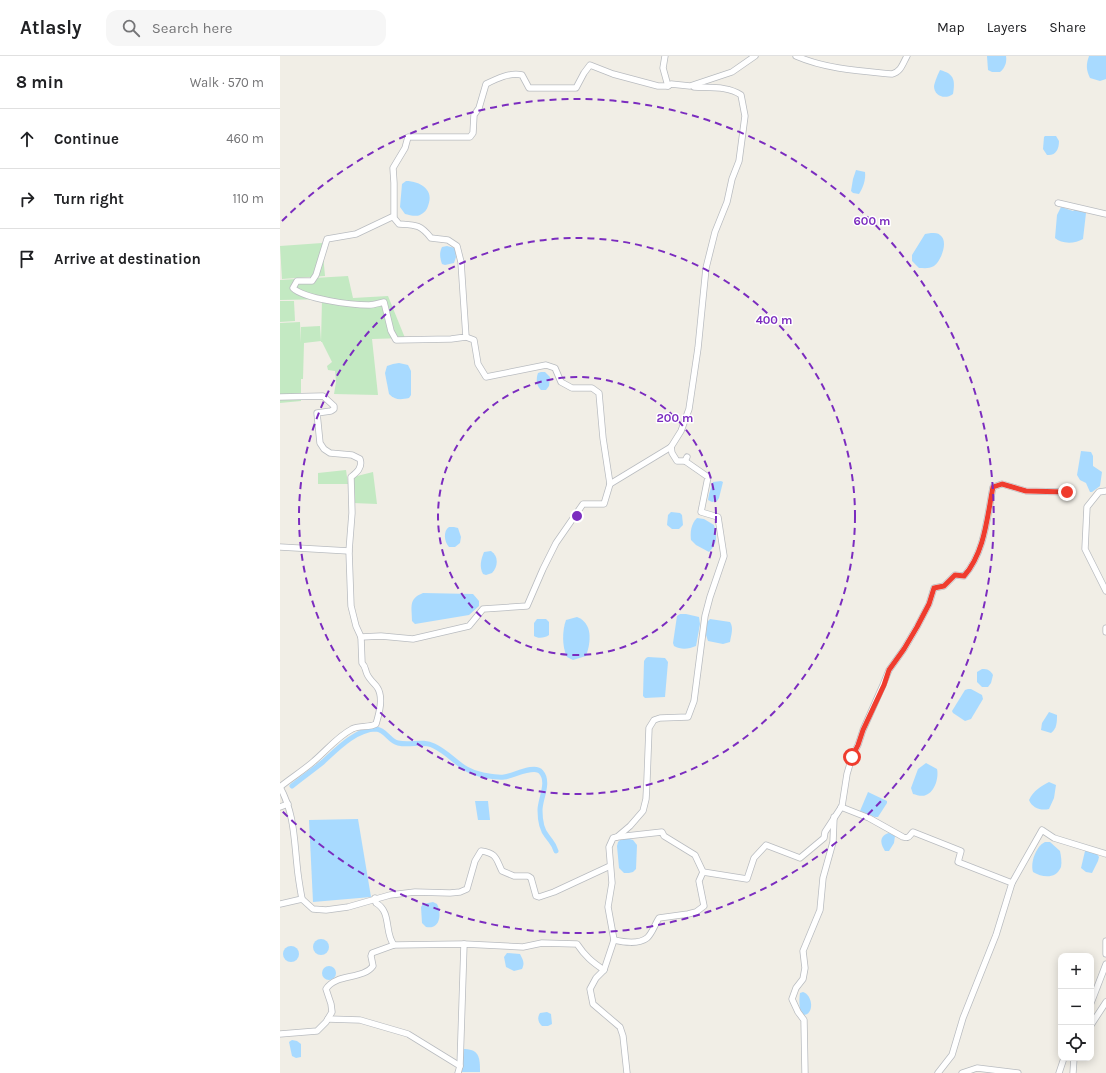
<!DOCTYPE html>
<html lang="en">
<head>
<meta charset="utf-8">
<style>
  :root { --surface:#fff; --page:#f6f6f6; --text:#202124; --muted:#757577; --line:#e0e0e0 }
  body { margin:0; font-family:Karla,sans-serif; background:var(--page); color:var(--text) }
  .controls { position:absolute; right:12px; bottom:12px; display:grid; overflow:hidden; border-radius:8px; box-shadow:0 2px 10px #0003 }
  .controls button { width:36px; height:36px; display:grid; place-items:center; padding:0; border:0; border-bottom:1px solid var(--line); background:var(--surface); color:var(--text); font:20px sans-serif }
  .stop { position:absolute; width:12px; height:12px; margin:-9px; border:3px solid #ef3c2e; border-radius:50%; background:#fff }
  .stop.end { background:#ef3c2e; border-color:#fff; box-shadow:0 1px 4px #0008 }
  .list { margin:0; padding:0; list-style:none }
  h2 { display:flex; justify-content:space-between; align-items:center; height:52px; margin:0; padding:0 16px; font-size:17px }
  h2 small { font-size:13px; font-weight:400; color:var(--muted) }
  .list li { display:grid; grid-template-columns:26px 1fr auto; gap:12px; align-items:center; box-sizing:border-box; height:60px; padding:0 16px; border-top:1px solid var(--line) }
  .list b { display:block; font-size:15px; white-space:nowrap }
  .list em { font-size:13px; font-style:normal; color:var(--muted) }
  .icon { flex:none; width:22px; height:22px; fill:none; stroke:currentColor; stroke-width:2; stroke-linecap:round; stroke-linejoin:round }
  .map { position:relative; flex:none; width:826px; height:1017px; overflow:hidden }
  header { display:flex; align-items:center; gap:24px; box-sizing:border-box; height:56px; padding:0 20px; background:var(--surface); border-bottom:1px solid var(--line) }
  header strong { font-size:19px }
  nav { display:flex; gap:22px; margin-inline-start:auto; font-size:14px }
  .search { width:280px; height:36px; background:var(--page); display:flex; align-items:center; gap:10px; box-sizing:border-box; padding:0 14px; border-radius:12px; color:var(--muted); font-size:15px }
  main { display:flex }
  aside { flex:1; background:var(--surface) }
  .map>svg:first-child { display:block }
  .green { fill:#c3e9c2 }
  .water { fill:#a8daff }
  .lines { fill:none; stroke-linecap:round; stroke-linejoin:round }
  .canal { stroke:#a8daff; stroke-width:5 }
  .street-casing { stroke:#b9bcc0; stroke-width:7 }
  .street { stroke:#fff; stroke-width:5.5 }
  .route { stroke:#ef3c2e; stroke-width:5 }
  .ring { fill:none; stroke:#7b2cbf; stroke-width:2; stroke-dasharray:7 5 }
  .centre { fill:#7b2cbf; stroke:#fff; stroke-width:2 }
  .ring-label { font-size:12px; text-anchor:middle; font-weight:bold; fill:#7b2cbf; stroke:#fff; stroke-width:3; stroke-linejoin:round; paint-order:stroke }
</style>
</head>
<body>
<header>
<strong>Atlasly</strong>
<div class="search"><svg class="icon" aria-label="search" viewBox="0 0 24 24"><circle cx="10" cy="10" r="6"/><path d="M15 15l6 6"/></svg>Search here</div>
<nav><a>Map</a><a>Layers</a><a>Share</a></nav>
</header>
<main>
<aside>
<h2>8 min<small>Walk · 570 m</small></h2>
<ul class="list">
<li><svg class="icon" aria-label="ahead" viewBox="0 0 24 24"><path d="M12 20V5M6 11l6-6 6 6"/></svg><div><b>Continue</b></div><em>460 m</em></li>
<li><svg class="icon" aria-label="right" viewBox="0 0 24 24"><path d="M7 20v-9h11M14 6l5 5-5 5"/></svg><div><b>Turn right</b></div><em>110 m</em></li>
<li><svg class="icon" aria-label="arrive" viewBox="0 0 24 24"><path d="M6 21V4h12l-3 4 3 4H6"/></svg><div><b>Arrive at destination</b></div></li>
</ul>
</aside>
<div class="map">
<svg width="826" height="1017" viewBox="0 0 826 1017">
  <rect width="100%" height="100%" fill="#f1eee6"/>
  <g class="green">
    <path d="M42,187l3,33 -43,3 -2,-33z"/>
    <path d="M68,220l5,22 35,-2 17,42 -33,1 6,56 -44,-1 2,-12 -1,-11 -7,-1 -1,-4 5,-4 -10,-20h3h-4l1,-42 8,-1 -50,1v-20z"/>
    <path d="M0,245h14l1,20 -15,1z"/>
    <path d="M20,266l1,21v-16l19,-1 1,15 -17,2 -1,36h-2v22l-21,2v-80z"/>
    <path d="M66,414l2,14h-30v-11z"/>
    <path d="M93,416l4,32 -24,-1v-26z"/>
  </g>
  <g class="water">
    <path d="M707,0h19c1,6 -1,12 -6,16h-8l-4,-2z"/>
    <path d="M809,0h17v23l-6,2 -10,-3c-4,-8 -4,-14 -1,-22z"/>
    <path d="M660,14c15,4 15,11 13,24 -8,6 -19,2 -19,-8 1,-5 4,-12 6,-16z"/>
    <path d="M765,80h11l3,5c0,8 -3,15 -12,14l-4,-6 1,-12z"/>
    <path d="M576,114l9,2c1,7 -2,16 -6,22l-6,-1 -2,-2 2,-12z"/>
    <path d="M126,125c14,0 29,9 22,25 -1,4 -4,7 -8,9 -4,2 -11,0 -15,-1l-5,-7 2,-23z"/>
    <path d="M781,151l12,4 3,-2 10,4 -3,26c-8,5 -22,5 -28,-1l2,-23z"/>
    <path d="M651,177c4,0 7,0 9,2 9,6 1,26 -6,31 -5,3 -10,2 -15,2l-7,-7v-6l13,-21z"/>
    <path d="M167,190l8,2 1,9 -2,6 -9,2 -3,-1c-2,-6 -3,-11 0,-17z"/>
    <path d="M119,307l9,2 3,6v24l-2,3c-9,2 -14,2 -20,-4l-4,-21 2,-7 6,-2z"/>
    <path d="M261,316h4l5,5 -1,9 -3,4h-5c-5,-4 -5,-12 -3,-17z"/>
    <path d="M801,395l10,1 2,4v10l9,6 -2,14 -8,6h-2l-4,-9 -6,-3 -3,-5z"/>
    <path d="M441,425l2,1 -4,16 -2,3 -5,1 -4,-2 1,-6 4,-12z"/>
    <path d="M391,456l9,1 2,2 1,10 -4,4h-7l-5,-4 1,-10z"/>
    <path d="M417,462l7,1 10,6c3,11 4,18 -5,27l-13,-7 -5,-5c-1,-8 0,-16 6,-22z"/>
    <path d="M169,471h5l4,1 3,9 -1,6 -5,4h-6c-5,-5 -6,-16 0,-20z"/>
    <path d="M211,495c8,5 7,16 1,22l-6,2 -3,-1c-4,-7 -2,-15 1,-22z"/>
    <path d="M143,537l50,1 6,7v5l-10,9 -54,9 -3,-3c0,-14 -4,-22 11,-28z"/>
    <path d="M400,558h6l13,3 1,7 -4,22c-7,3 -15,4 -22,0l-1,-3 4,-27z"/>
    <path d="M297,561c16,6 14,25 9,39l-13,4 -6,-3c-5,-10 -5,-26 -1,-37z"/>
    <path d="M257,563h9l3,3v13c-4,3 -11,4 -15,1v-13z"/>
    <path d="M430,563l20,3c4,6 1,13 0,20l-7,2 -15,-3 -2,-6 1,-13z"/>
    <path d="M368,601l17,1 3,4 -3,35 -20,1 -2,-2 1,-35 2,-3z"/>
    <path d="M702,613c6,0 8,1 11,6l-2,8 -3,4h-6l-5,-5v-10z"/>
    <path d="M688,633h3l11,6 1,4 -12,20 -6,2 -12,-8 -1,-2 13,-21z"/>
    <path d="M769,656l8,3c0,6 0,14 -6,18l-10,-3 1,-7z"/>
    <path d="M646,707l11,6c2,8 -2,23 -11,26 -4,2 -9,0 -13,-1l-2,-6 7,-19z"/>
    <path d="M769,726l7,3 -2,13 -5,11c-8,2 -17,-1 -20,-9 5,-10 11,-13 20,-18z"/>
    <path d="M588,736l19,9v2l-9,14h-3l-15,-6z"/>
    <path d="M195,745h13l2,19h-12z"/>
    <path d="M78,763l13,78 -58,5 -4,-82z"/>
    <path d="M609,777l6,3 -1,7 -5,8h-4c-5,-8 -6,-15 4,-18z"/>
    <path d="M342,782h4l7,2 4,5 -1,24 -3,3 -4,1h-5l-5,-5 -2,-22 1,-4z"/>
    <path d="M765,786h5l10,9c1,5 2,11 1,16 -5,12 -18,11 -28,5 -3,-9 3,-26 12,-30z"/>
    <path d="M805,795c5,-1 11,1 14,6l-1,4 -6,12 -6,-1 -5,-4z"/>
    <path d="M153,846l4,2c5,10 3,26 -11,23l-4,-4 -1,-16 2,-3z"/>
    <circle cx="41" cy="891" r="8"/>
    <circle cx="11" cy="898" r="8"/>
    <path d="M227,897l13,1c3,6 5,9 2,15l-8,2 -8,-4 -2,-10z"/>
    <circle cx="49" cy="917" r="7"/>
    <path d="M523,936c10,3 12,24 -1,23 -3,-6 -3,-16 -2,-22z"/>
    <path d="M267,956l4,2 1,10 -4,2h-6c-4,-3 -5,-9 -2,-13z"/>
    <path d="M12,984l5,1 4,3v13l-5,1 -4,-2 -3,-14z"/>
    <path d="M182,993c17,0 18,7 18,23h-20z"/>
  </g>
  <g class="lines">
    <path class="canal" d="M12,730c10,-8 21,-16 31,-24 13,-12 33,-33 53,-33 10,1 13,12 22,14 13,3 24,-3 36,3 19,9 26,25 49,29 6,1 15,3 21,2 9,-1 31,-13 37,-5 9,10 -1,27 -1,38 0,9 1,19 7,26 5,7 6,6 9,15"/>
    <defs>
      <g id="street">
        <path d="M385,0l-2,12 5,18"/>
        <path d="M516,0c30,13 64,15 96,18 9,-2 11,-11 15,-18"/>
        <path d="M778,147l48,11"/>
        <path d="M114,160l-38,18 -29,5 -11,36 -4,6h-15l-4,7c11,11 59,17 76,17 5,0 10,-2 15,-3l7,29 5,9 55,-1 15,-2 -5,-75 -4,-16 -9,-6 -17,-2c-11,-14 -16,-13 -32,-14l-5,-6v-35l-1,-15 12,-20 3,-11h62l3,-4 1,-18 5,-7 7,-24c10,-5 24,-12 36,-9l7,13h47l8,-15 6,-8 23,9 45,12h10l3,-2 19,2 42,-14 23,-16"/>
        <path d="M186,281l8,3 4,24 8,13 60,-12 9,3 6,14 11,6h20l7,5 4,45 7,46"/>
        <path d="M0,341l43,-1 11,10v3l-3,2 -14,2 3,30 4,6 6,4 22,2 8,4c3,9 -4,14 -9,18l1,36 -3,38 2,55 5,20 5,11 1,26c4,4 3,7 5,11 2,5 7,9 10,13 7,10 2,27 -1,37 -7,4 -16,1 -24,5 -15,8 -25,21 -38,32 -10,9 -23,17 -34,26"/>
        <path d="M391,391l1,6 5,8h8l2,-4"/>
        <path d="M826,435l-7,1 -12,15 -2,42 21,42"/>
        <path d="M0,491l69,4"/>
        <path d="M826,572v4"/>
        <path d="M81,581l20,-1 32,3 56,-13 14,-17 44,-3 16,-37 13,-26 27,-39h21l6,-20 61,-37 10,-16 8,-22 9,-61 8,-80 9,-36 12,-30 5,-23 7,-18 6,-45 -4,-21c-13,-9 -31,-7 -47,-8"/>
        <path d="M0,731c14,26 14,50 17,78 1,12 3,23 5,34"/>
        <path d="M0,751l8,-3"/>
        <path d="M561,751l28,11 34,19c6,2 6,-1 10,-5l48,19 -3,11 54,21"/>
        <path d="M337,781l45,-5 2,4 31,19 8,17"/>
        <path d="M95,842l1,5c16,9 8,30 18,42l70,-1 59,3 19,-4 35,1c8,12 15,18 27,26"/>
        <path d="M0,848l22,-5 11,10 13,1 22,-3 42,-12 25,-3 35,1 10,-1 7,-3 8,-28 6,-10c16,2 15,8 21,20l12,5h14l3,2 5,18 3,1 15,-5 56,-26"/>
        <path d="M334,884c9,2 24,5 33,-2 5,-4 8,-14 12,-20l29,-4 8,-2 8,-6 -5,-25 4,-9 44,7 7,-21 12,-13 34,13 24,-20 1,-6 17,-26 5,-32 5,-17 6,-12 5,-15 20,-45 6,-15 15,-21 13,-22 12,-23 5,-16 10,-2 11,-11 9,1c21,-24 23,-59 29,-89l9,-3 24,7 41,1 4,2"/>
        <path d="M826,885v13"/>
        <path d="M811,947l15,-39"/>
        <path d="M48,963l32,1 48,14 52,32 -2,7"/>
        <path d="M811,969l15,-23"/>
        <path d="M0,978l37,-3 9,-9 6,-10 -1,-8 -5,-15c10,-16 37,-9 47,-23l-2,-10 1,-3 22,-8"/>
        <path d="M180,1010l4,-122"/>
        <path d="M347,1017l-4,-37 -3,-9 -27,-23 -3,-15 6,-11 8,-8 10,-30 -6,-33 4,-24 -3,-36 4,-9 4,-1 13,-11 13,-15 3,-12 1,-19 2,-52 5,-8 6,-2 28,-1 6,-16 11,-85 5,-19 14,-41 -6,-39 -17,-5 7,-35 -23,-16"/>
        <path d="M525,1017l-1,-53 -6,-8 -6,-13 4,-11 7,-9 2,-11 -2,-17 17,-41 3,-32 10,-36 1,-25"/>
        <path d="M658,1017l14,-18 11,-37 33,-83 16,-52 30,-53 12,8 52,16"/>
        <path d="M682,1017l15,-5 41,5"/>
        <path d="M779,1017l5,-15"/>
        <path d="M793,1017l1,-15"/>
      </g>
    </defs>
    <use href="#street" class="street-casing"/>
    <use href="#street" class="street"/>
  </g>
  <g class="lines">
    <path class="route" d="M572,701l6,-12 5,-15 21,-45 5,-15 15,-21 13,-22 12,-23 5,-16 10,-2 11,-11 9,1c21,-24 23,-59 29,-89l9,-3 24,7 41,1"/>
  </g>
  <g class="ring">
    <circle cx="297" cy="460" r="139"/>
    <circle cx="297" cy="460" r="278"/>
    <path d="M2 165A417 417 0 1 1 2 755"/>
  </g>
  <circle cx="297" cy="460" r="6" class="centre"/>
  <g class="ring-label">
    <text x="592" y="169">600 m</text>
    <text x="494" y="268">400 m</text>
    <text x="395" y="366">200 m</text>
  </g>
</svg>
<div class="controls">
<button>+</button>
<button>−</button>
<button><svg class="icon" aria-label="locate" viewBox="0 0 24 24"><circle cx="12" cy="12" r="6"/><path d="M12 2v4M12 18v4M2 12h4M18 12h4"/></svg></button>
</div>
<div class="stop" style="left:572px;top:701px"></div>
<div class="stop end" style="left:787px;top:436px"></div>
</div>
</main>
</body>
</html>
